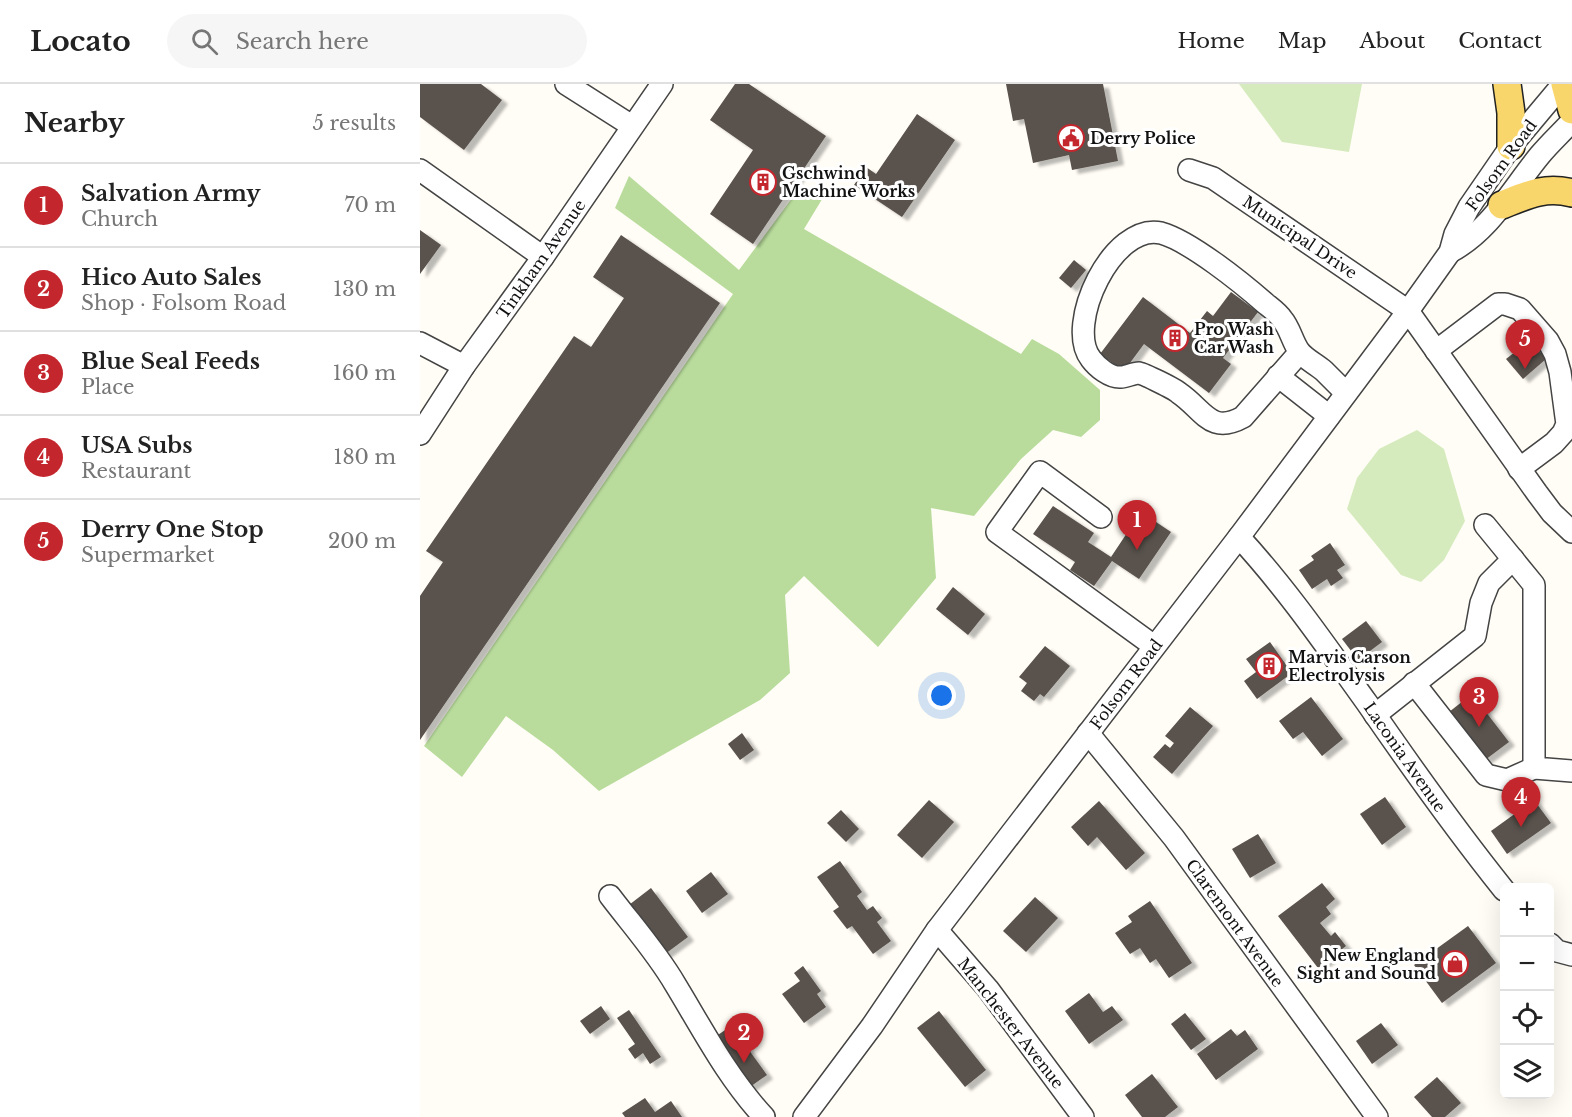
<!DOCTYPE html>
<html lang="en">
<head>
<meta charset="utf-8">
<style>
  :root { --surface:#fff; --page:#f6f6f6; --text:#222; --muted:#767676; --line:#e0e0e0; --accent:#c4262e }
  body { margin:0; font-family:"Libre Baskerville",serif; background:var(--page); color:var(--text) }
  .controls { position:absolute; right:18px; bottom:18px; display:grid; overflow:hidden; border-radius:9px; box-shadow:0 6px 24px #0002 }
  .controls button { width:54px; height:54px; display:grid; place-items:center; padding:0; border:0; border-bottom:2px solid var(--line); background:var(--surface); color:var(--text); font:30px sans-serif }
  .you { position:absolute; left:522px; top:612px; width:21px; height:21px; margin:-15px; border:4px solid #fff; border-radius:50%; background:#1a73e8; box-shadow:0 0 0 9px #1a73e833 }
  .badge { display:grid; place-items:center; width:39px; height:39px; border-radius:50%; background:var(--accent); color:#fff; font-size:20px; font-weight:700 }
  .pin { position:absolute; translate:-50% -50px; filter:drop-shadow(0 2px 3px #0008) }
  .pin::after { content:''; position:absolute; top:32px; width:21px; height:18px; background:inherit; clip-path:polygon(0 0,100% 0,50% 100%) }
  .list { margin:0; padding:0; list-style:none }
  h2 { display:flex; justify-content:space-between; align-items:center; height:78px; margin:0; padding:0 24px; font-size:26px }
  h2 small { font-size:20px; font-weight:400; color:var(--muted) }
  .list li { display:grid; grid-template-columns:39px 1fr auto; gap:18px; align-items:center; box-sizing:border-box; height:84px; padding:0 24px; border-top:2px solid var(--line) }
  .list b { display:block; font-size:22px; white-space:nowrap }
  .list p { margin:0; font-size:20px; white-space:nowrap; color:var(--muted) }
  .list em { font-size:20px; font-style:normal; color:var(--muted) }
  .icon { flex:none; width:33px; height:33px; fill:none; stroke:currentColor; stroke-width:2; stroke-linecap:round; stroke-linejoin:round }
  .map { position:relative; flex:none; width:1152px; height:1033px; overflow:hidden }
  header { display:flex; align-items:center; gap:36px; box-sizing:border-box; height:84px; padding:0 30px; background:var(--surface); border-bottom:2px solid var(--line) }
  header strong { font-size:28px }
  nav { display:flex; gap:33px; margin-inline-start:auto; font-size:21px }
  .search { width:420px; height:54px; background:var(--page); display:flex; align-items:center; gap:15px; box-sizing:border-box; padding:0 21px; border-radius:33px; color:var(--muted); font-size:22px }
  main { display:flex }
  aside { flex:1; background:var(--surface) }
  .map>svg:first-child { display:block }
  .green { fill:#d5ebbd }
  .forest { fill:#b9dc9c }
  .building { fill:#5a524d; filter:url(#shadow) }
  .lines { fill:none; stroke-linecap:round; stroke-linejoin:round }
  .minor-casing { stroke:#444; stroke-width:24 }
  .major-casing { stroke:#222; stroke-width:30 }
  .minor { stroke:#fff; stroke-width:21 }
  .major { stroke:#f9d66b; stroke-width:27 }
  .labels { text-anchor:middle; stroke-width:6; stroke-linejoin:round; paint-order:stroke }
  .poi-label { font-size:16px; font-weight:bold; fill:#111; stroke:#fff; text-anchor:start }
  .street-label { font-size:16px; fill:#111; stroke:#fff }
</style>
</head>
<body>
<header>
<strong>Locato</strong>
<div class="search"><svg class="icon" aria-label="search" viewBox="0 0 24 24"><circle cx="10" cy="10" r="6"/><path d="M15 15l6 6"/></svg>Search here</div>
<nav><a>Home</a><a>Map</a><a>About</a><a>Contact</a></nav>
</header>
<main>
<aside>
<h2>Nearby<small>5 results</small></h2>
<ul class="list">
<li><span class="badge">1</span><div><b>Salvation Army</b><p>Church</p></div><em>70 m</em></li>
<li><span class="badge">2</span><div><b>Hico Auto Sales</b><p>Shop · Folsom Road</p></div><em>130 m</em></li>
<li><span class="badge">3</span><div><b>Blue Seal Feeds</b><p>Place</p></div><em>160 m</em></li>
<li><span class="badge">4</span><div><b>USA Subs</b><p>Restaurant</p></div><em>180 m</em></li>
<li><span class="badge">5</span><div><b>Derry One Stop</b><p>Supermarket</p></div><em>200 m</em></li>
</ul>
</aside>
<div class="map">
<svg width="1152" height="1033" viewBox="0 0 1152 1033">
  <defs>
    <filter id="shadow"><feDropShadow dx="6" dy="4" stdDeviation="1.5" flood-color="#0004"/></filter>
  </defs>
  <rect width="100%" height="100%" fill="#fffdf5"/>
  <g class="green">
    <path d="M819,0h123l-13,68 -67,-10z"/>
    <path d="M997,346l27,19 21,72 -21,39 -23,22 -20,-7 -54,-66 10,-31 22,-29z"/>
  </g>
  <path class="forest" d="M209,92l110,94 62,-84 26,5 -23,38 217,125 11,-15 27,15 41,36v30l-19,17 -28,-7 -32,29 -47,57 -43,-8 5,70 -58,69 -74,-71 -19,19 5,78 -30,27 -161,91 -46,-41 -47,-34 -44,61 -38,-31 309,-452 -118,-86z"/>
  <g class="building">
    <path d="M0,0h61l21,16 -38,50 -44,-33z"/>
    <path d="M315,0h14l77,52 -73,108 -43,-30 43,-64 -43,-30z"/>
    <path d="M586,0h97l15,77 -46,9 -3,-15 -36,8 -9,-44 -11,2z"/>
    <path d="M497,30l38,26 -53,77 -48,-32 12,-18 10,7z"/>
    <path d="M0,146l21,15 -21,29z"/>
    <path d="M201,151l99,68 -300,437v-144l23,-34 -17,-11 148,-215 17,11 33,-49 -31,-21z"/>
    <path d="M654,176l12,10 -15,18 -12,-10z"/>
    <path d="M811,208l27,20 -35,46 8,6 -22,29 -65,-49 -20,27 -24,-17 43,-57 47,36 17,-22 6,5z"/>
    <path d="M1110,256l16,19 -23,20 -17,-20z"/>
    <path d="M633,422l41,27 -6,9 23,15 30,-45 30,20 -32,47 -27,-18 -18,25 -24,-16 5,-8 -42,-28z"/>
    <path d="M910,459l15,22 -8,5 6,8 -12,8 -4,-7 -15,10 -13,-19 15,-10 -3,-4z"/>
    <path d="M533,503l32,27 -17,21 -32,-26z"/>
    <path d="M946,537l16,21 -24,18 -16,-21z"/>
    <path d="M850,558l22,31 -35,26 -13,-18 12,-9 -10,-13z"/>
    <path d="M625,562l25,20 -26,31 -4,-3 -6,7 -13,-10 6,-8 -8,-6z"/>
    <path d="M1052,610l37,48 -24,18 -36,-48z"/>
    <path d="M891,613l32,42 -21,17 -19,-24 -10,7 -14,-18z"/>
    <path d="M770,623l23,19 -41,48 -19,-17 12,-13 5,4 4,-5 -9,-7z"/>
    <path d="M322,649l12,17 -14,10 -12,-16z"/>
    <path d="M965,713l21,30 -24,18 -22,-31z"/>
    <path d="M509,716l25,22 -32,36 -25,-23z"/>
    <path d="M1114,716l17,23 -44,31 -16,-23z"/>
    <path d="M679,717l46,52 -19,17 -29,-33 -9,9 -17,-19z"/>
    <path d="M421,726l18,19 -13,13 -19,-19z"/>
    <path d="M838,750l18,29 -26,15 -18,-29z"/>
    <path d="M420,777l22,31 -5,4 10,14 6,-4 9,12 -5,4 14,19 -18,13 -21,-28 -5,3 -14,-18 6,-4 -22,-30z"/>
    <path d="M291,788l17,22 -26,19 -16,-22z"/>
    <path d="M902,799l13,16 -9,8 5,7 -11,9 11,13 4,-4 11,14 -28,22 -40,-52z"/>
    <path d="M231,804l37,49 -27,20 -36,-49z"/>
    <path d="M615,813l23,21 -32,34 -23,-21z"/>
    <path d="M730,817l42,62 -23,15 -13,-19 -6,4 -10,-15 -10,6 -15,-21 17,-11 -4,-6z"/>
    <path d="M1048,842l28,37 -54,40 -28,-38z"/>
    <path d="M383,882l18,25 -4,3 9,13 -22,16 -22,-29 18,-13 -6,-8z"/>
    <path d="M669,909l14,19 9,-6 11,14 -34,24 -24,-33z"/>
    <path d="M181,922l9,13 -20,15 -10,-13z"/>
    <path d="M209,926l32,47 -11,7 -7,-11 -8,6 -7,-10 7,-5 -18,-26z"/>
    <path d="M519,927l47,59 -21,17 -48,-59z"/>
    <path d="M765,929l21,26 -15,11 -20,-26z"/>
    <path d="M961,939l17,22 -26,19 -16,-23z"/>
    <path d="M311,942l8,12 -7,5 6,9 8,-6 21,29 -20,14 -35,-50z"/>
    <path d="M811,945l6,7 8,-6 13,19 -42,31 -19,-26z"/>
    <path d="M732,990l26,33 -13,10h-23l-17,-22z"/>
    <path d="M1017,993l24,26 -16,14h-13l-18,-20z"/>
    <path d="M225,1014l10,14 16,-11 11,16h-57l-3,-4z"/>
  </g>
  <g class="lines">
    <defs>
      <g id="minor">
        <path d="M146,0l66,42"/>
        <path d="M0,86l123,87"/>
        <path d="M769,86l24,8 195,133 129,182 15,20 20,19"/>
        <path d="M1030,168c40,-21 62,-63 90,-97 10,-12 22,-23 32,-34"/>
        <path d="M0,259l44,23"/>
        <path d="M1016,267l62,-47h7l15,5 28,32 7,13 5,18 6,45 1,7 -4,9 -9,10 -35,26"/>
        <path d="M880,268l-57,65c-33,18 -39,-7 -64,-24 -4,-4 -35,-19 -40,-20 -6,0 -13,4 -18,4 -11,1 -24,-10 -30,-18 -27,-34 22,-137 70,-126 29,8 81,50 105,71 5,4 12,9 16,15 8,9 10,22 17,32 6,8 17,13 25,20 7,7 15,15 22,22"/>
        <path d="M858,292l51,40"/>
        <path d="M0,350l44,-68 79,-109 119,-173"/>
        <path d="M681,433l-61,-45 -43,60 157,114"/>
        <path d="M1065,441l49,60v183l38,3"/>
        <path d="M819,453c48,52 87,109 128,166 44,64 89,127 137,187"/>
        <path d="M994,599l72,92 21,5 27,-12"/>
        <path d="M955,631l100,-79 6,-33 8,-20 24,-24"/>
        <path d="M668,649l86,105 203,279"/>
        <path d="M190,812c22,29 47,57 65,88 28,46 52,93 89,133"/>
        <path d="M517,846l51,59 95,128"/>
        <path d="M1130,860l7,7 15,4"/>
        <path d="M384,1033l68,-91 65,-96 302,-393 169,-226 42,-59 5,-18 14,-27 42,-61 52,-62"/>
      </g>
      <g id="major">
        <path d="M1087,0l4,29v33"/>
        <path d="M1145,0l7,26"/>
        <path d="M1082,121c25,-10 43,-19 70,-12"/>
      </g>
    </defs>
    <use href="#minor" class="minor-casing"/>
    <use href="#major" class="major-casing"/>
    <use href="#minor" class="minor"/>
    <use href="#major" class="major"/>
  </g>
  <defs>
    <symbol id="civic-ring" viewBox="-11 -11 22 22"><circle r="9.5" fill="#fff" stroke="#c4262e" stroke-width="1.5"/><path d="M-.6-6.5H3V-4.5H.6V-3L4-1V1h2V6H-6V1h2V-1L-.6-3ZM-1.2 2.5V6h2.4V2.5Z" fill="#c4262e"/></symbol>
    <symbol id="building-ring" viewBox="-11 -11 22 22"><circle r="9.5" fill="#fff" stroke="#c4262e" stroke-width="1.5"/><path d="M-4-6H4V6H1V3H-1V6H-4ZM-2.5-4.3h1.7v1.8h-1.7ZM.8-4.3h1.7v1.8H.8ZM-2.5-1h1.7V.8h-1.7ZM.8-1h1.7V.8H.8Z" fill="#c4262e"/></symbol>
    <symbol id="shop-ring" viewBox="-11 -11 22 22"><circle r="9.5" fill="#fff" stroke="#c4262e" stroke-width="1.5"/><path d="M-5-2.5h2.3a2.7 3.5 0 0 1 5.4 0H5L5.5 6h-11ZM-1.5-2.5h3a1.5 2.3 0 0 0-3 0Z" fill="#c4262e"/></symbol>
  </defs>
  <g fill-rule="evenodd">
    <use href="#civic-ring" x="636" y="39" width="30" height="30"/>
    <use href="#building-ring" x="328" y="83" width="30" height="30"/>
    <use href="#building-ring" x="740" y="239" width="30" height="30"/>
    <use href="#building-ring" x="834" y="567" width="30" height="30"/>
    <use href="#shop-ring" x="1020" y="865" width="30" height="30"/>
  </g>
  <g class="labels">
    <g class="poi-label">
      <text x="670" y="60">Derry Police</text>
      <text x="362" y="95">Gschwind<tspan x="362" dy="18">Machine Works</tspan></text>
      <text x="774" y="251">Pro Wash<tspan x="774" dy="18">Car Wash</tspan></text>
      <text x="868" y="579">Marvis Carson<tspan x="868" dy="18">Electrolysis</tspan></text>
      <text x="1016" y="877" text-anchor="end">New England<tspan x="1016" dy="18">Sight and Sound</tspan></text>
    </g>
    <g class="street-label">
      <text transform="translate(1081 81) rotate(-54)" y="6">Folsom Road</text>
      <text transform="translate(880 153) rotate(34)" y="6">Municipal Drive</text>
      <text transform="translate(121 175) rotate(-55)" y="6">Tinkham Avenue</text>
      <text transform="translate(706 600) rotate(-53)" y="6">Folsom Road</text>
      <text transform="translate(985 673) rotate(55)" y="6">Laconia Avenue</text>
      <text transform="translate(815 839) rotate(54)" y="6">Claremont Avenue</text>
      <text transform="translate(591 939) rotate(52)" y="6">Manchester Avenue</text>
    </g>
  </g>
</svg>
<div class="controls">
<button>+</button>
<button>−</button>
<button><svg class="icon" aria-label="locate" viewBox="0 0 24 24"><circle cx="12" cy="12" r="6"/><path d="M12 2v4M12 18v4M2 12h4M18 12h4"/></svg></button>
<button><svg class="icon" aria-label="layers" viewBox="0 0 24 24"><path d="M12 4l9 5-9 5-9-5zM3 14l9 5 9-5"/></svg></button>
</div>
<div class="you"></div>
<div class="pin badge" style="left:717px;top:466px">1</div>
<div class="pin badge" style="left:324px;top:979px">2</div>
<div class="pin badge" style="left:1059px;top:643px">3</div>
<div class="pin badge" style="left:1101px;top:743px">4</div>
<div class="pin badge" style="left:1105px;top:285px">5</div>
</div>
</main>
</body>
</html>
